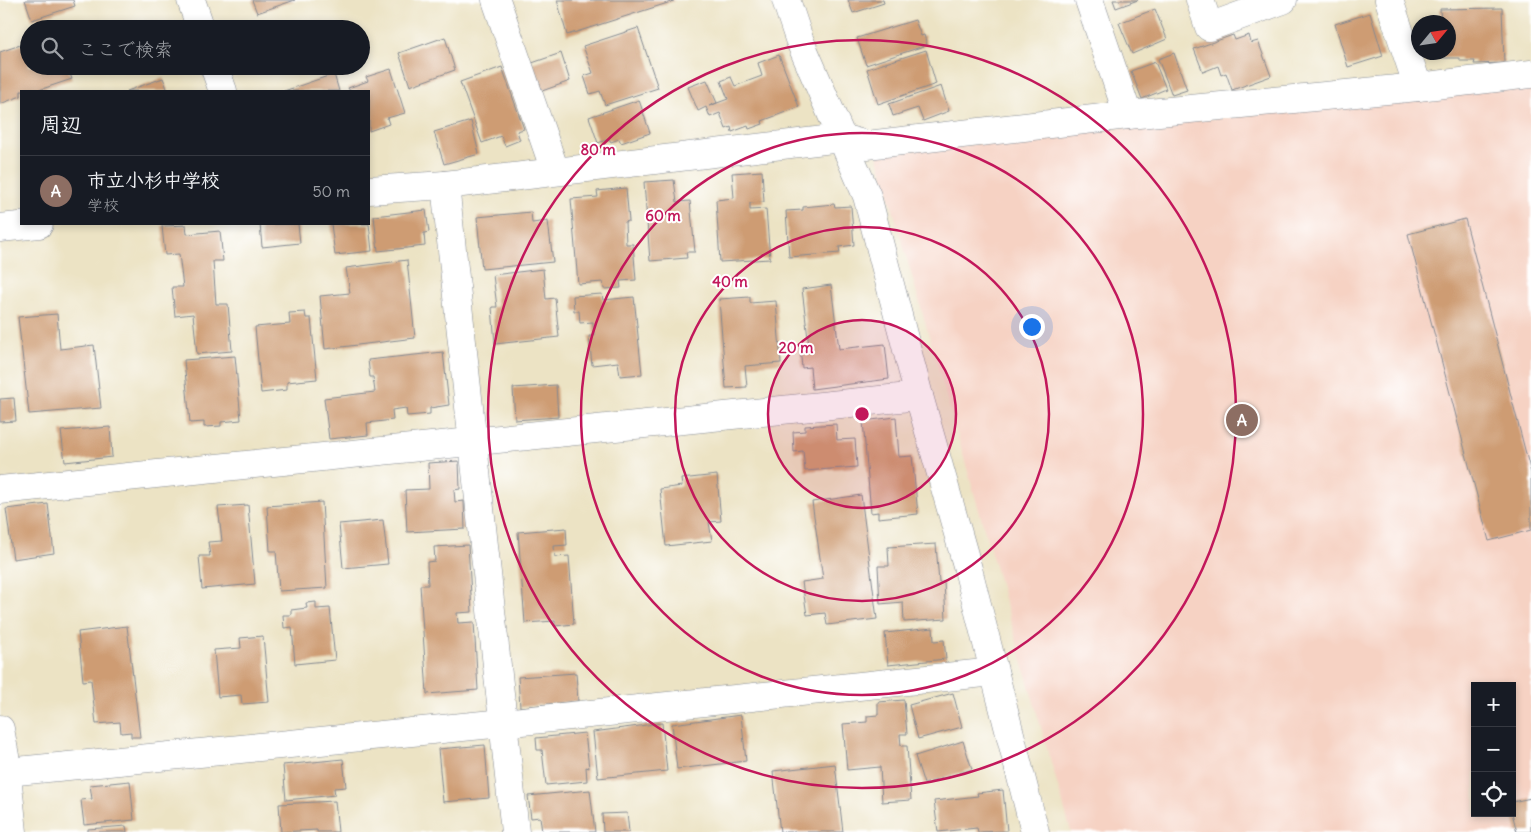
<!DOCTYPE html>
<html lang="ja">
<head>
<meta charset="utf-8">
<style>
  :root { --surface:#171b24; --page:#20242c; --text:#f1f3f6; --muted:#9ea1a6; --line:#363941; --accent:#d93025 }
  body { margin:0; font-family:Delius,"Klee One",sans-serif; background:var(--page); color:var(--text) }
  .controls { position:absolute; right:15px; bottom:15px; display:grid; overflow:hidden; border-radius:0px; box-shadow:0 2px 8px #0003 }
  .controls button { width:45px; height:45px; display:grid; place-items:center; padding:0; border:0; border-bottom:1px solid var(--line); background:var(--surface); color:var(--text); font:25px sans-serif }
  .compass { position:absolute; left:1411px; top:15px; width:45px; height:45px; border-radius:50%; background:var(--surface); box-shadow:0 2px 8px #0003; rotate:61deg }
  .you { position:absolute; left:1031px; top:326px; width:18px; height:18px; margin:-12px; border:4px solid #fff; border-radius:50%; background:#1a73e8; box-shadow:0 0 0 8px #1a73e833 }
  .badge { display:grid; place-items:center; width:32px; height:32px; border-radius:50%; background:var(--accent); color:#fff; font-size:16px; font-weight:700 }
  .pin { position:absolute; translate:-50% -50%; border:2px solid #fff; box-shadow:0 1px 5px #0006 }
  .list { margin:0; padding:0; list-style:none }
  h2 { display:flex; justify-content:space-between; align-items:center; height:65px; margin:0; padding:0 20px; font-size:21px }
  h2 small { font-size:16px; font-weight:400; color:var(--muted) }
  .list li { display:grid; grid-template-columns:32px 1fr auto; gap:15px; align-items:center; box-sizing:border-box; height:70px; padding:0 20px; border-top:1px solid var(--line) }
  .list b { display:block; font-size:19px; white-space:nowrap }
  .list p { margin:0; font-size:16px; white-space:nowrap; color:var(--muted) }
  .list em { font-size:16px; font-style:normal; color:var(--muted) }
  .icon { flex:none; width:28px; height:28px; fill:none; stroke:currentColor; stroke-width:2; stroke-linecap:round; stroke-linejoin:round }
  .map { position:relative; flex:none; width:1531px; height:832px; overflow:hidden }
  .search { position:absolute; background:var(--surface); box-shadow:0 2px 8px #0003; left:20px; top:20px; width:350px; height:55px; display:flex; align-items:center; gap:12px; box-sizing:border-box; padding:0 18px; border-radius:28px; color:var(--muted); font-size:19px }
  .panel { position:absolute; background:var(--surface); box-shadow:0 2px 8px #0003; left:20px; top:90px; width:350px; height:135px; border-radius:0px }
  .map>svg:first-child { display:block }
  .built { fill:#f6d2c3; fill-rule:evenodd }
  .building { fill:#ce9c73 }
  .lines { fill:none; stroke-linecap:round; stroke-linejoin:round }
  .minor-casing { stroke:#848991; stroke-width:29 }
  .minor { stroke:#fff; stroke-width:28 }
  .ring { fill:none; stroke:#c2185b; stroke-width:2.5 }
  .centre { fill:#c2185b; stroke:#fff; stroke-width:2.5 }
  .ring-label { font-size:15px; text-anchor:middle; font-weight:bold; fill:#c2185b; stroke:#fff; stroke-width:4; stroke-linejoin:round; paint-order:stroke }
</style>
</head>
<body>
<div class="map">
<svg width="1531" height="832" viewBox="0 0 1531 832">
  <rect width="100%" height="100%" fill="#fff"/>
  <filter id="ink" filterUnits="userSpaceOnUse"><feTurbulence type="fractalNoise" baseFrequency=".02" numOctaves="2"/><feDisplacementMap in="SourceGraphic" scale="10" xChannelSelector="R" yChannelSelector="G"/><feConvolveMatrix kernelMatrix="1 2 1 2 8 2 1 2 1" color-interpolation-filters="sRGB"/></filter>
  <filter id="wash" filterUnits="userSpaceOnUse"><feTurbulence type="fractalNoise" baseFrequency=".0096" numOctaves="4" result="noise"/><feDisplacementMap in="SourceGraphic" scale="20" xChannelSelector="R" yChannelSelector="G"/><feGaussianBlur stdDeviation="1.12" result="paint"/><feColorMatrix in="noise" values="0 0 0 0 0 0 0 0 0 0 0 0 0 0 0 0 0 1.4 0 .05"/><feComposite in="paint" operator="in"/></filter>
  <g filter="url(#wash)">
    <rect width="100%" height="100%" fill="#ece3c4"/>
    <path class="built" d="M1531,85v747h-460l-194,-678zM1475,686h37v127h-37z"/>
    <g id="blocks">
      <g class="building">
        <path d="M25,0h48l2,6 -43,14z"/>
        <path d="M252,0h43l-38,13z"/>
        <path d="M557,0h116l1,1 -107,34z"/>
        <path d="M848,0h35l1,3 -31,10z"/>
        <path d="M1113,0h25l-22,8z"/>
        <path d="M1502,8l2,55 -30,1 1,-3h-15v-3h-18v-6h6v-30h-7l-1,-13z"/>
        <path d="M1155,9l12,30 -35,15 -13,-31z"/>
        <path d="M1370,13l13,43 -35,11 -13,-43z"/>
        <path d="M915,20l6,16 3,-1 3,10 -61,20 -9,-27z"/>
        <path d="M638,28l20,60 -53,17 -5,-14 -10,3 -6,-18 9,-3 -10,-27z"/>
        <path d="M1233,35l2,5 14,-5 2,8 7,-2 13,35 -39,14 -6,-17 -5,2 -3,-9 -15,6 -9,-23z"/>
        <path d="M445,37l10,33 -45,16 -11,-33z"/>
        <path d="M29,42v24h38l5,13 -36,12h-15v5l-21,8v-52z"/>
        <path d="M926,50l10,34 -58,20 -11,-35z"/>
        <path d="M561,53l9,28 -28,10 -10,-28z"/>
        <path d="M1174,53l13,37 -15,5 -14,-36z"/>
        <path d="M779,55l20,52 -37,14 1,3 -14,5 -1,-3 -16,6 -1,-5 -5,2 -6,-16 -10,4 -4,-10 -8,4 -10,-24 19,-7 10,23 -8,3 19,-7 -7,-18 10,-4 4,9 27,-10 -4,-13z"/>
        <path d="M1155,62l11,27 -24,10 -11,-28z"/>
        <path d="M502,67l22,62 -7,2 3,9 -15,6 -4,-10 -19,7 -22,-61z"/>
        <path d="M391,69l14,44 -18,5 2,6 -20,7v-40h-19l-2,-3 20,-7 -2,-4z"/>
        <path d="M334,74l5,17h-55z"/>
        <path d="M163,78l5,13h-41z"/>
        <path d="M941,86l8,25 -26,10 -5,-13 -25,8 -4,-12z"/>
        <path d="M639,100l11,33 -29,10 -2,-4 -8,3 -2,-3 -11,4 -9,-26z"/>
        <path d="M471,121l8,33 -35,10 -10,-32z"/>
        <path d="M762,171l2,31 -14,1v7l16,-1 4,50 -50,3 -4,-62 18,-2 -2,-25z"/>
        <path d="M674,180l3,22 13,-1 5,51h-9l1,6 -37,3 -6,-79z"/>
        <path d="M626,188l3,33 -4,1 1,22h7l3,36 -16,1 1,7 -17,1 -1,-7 -25,2 -7,-85 27,-2 -1,-6z"/>
        <path d="M834,204l1,3 16,-1 3,39 -15,2 1,6 -51,4 -3,-46 17,-1v-3z"/>
        <path d="M426,210l3,22 -5,1 1,13 -47,5 -4,-35z"/>
        <path d="M531,212l1,11 16,-2 5,41 -71,7 -5,-52z"/>
        <path d="M1465,219l66,254v57l-42,11 -81,-307z"/>
        <path d="M260,224h38l2,19 -38,4z"/>
        <path d="M331,224h38l3,27 -37,4z"/>
        <path d="M186,225l1,9 33,-3 3,30h-10l3,43h12l4,47 -35,3 -4,-40 -18,2 -3,-29h11l-4,-33 -14,1 -3,-29z"/>
        <path d="M407,260l8,78 -90,11 -5,-53 30,-3 -4,-25z"/>
        <path d="M543,269l3,30 9,-1 4,39 -64,7 -3,-37h5l-4,-32z"/>
        <path d="M831,285l8,64 46,-5 4,35 -77,10 -2,-22 -8,1 -2,-21 9,-1 -7,-57z"/>
        <path d="M602,294l1,6 31,-3 8,77 -22,2 -2,-14 -26,3 -3,-29h5l-1,-14 -13,1 -1,-12h-5l-1,-15z"/>
        <path d="M750,297v6l26,-2 5,62 -36,3 2,21 -21,1 -7,-89z"/>
        <path d="M305,312l1,6h5l6,61 -30,3v8l-26,3 -6,-66 35,-3 -1,-11z"/>
        <path d="M57,314l3,35 34,-4 7,63 -72,6 -11,-97z"/>
        <path d="M443,352l6,53 -19,3v6l-23,2 -1,-8 -14,2 1,10 -26,3 1,12 -39,4 -5,-41 51,-6 -2,-15h-3l-2,-17z"/>
        <path d="M235,356l6,64 -20,2v4l-17,1v-5l-14,1 -6,-63z"/>
        <path d="M556,385l2,32 -43,3 -2,-32z"/>
        <path d="M14,398l2,23 -16,1v-23z"/>
        <path d="M896,417l3,40 13,-1 6,58 -40,4v-6l-7,1 -8,-92z"/>
        <path d="M836,424l1,16 18,-1 2,28 -52,4 -2,-20 -9,1 -1,-20 12,-1v-5z"/>
        <path d="M110,427l2,30 -47,5 -4,-31z"/>
        <path d="M459,461l1,28 -6,1 1,12 9,-1 1,28 -58,3 -2,-42 24,-1 -1,-26z"/>
        <path d="M717,475l4,46 -12,1 3,19 -46,5 -6,-57 22,-3 -1,-7z"/>
        <path d="M861,495l16,124 -50,6 -2,-12 -18,2 -5,-33 21,-3 -11,-77z"/>
        <path d="M322,502l5,86 -48,3 -3,-40h-6l-3,-45z"/>
        <path d="M48,504l6,49 -41,6 -7,-50z"/>
        <path d="M248,505l7,79 -53,5 -3,-33h11l-2,-14 14,-1 -4,-34z"/>
        <path d="M383,520l5,44 -45,4 -4,-44z"/>
        <path d="M566,528l1,17 -13,1 1,11 14,-1 5,68 -19,2v-5l-30,2 -7,-91z"/>
        <path d="M936,544l3,39 5,-1 2,37 -42,3 -1,-20 -23,2 -2,-38h11l-1,-19z"/>
        <path d="M468,545l4,67 -15,1 1,10 16,-1 4,68 -51,4 -7,-109h8l-1,-23 8,-1 -1,-14z"/>
        <path d="M316,602v7l14,-1 5,52 -40,4 -3,-37 -8,1 -1,-13h8v-5l16,-2 -1,-5z"/>
        <path d="M127,626l13,111h-9v-5l-10,1 -1,-11 -24,2 -5,-44 -8,1 -5,-49z"/>
        <path d="M933,628l1,13 10,-1 2,19 -58,6 -3,-32z"/>
        <path d="M263,636l6,66 -27,2 -1,-9 -23,2 -4,-47 27,-2 -1,-10z"/>
        <path d="M576,673l2,28 -58,6 -2,-30z"/>
        <path d="M953,693l9,34 -44,12 -9,-34z"/>
        <path d="M904,700l3,34h-7l1,12h6l4,54 -29,2 -2,-35 -33,3 -4,-46 24,-2v-6l11,-1v-13z"/>
        <path d="M741,715l5,46 -69,8 -5,-45z"/>
        <path d="M662,723l5,48 -69,7 -5,-46z"/>
        <path d="M585,733l4,35 -3,-1 1,14 -41,4 -4,-35h-5l-1,-12z"/>
        <path d="M963,741l9,28 -48,15 -9,-28z"/>
        <path d="M485,745l4,53 -46,4 -5,-53z"/>
        <path d="M343,759l3,28 -12,1 1,7 -49,5 -3,-35z"/>
        <path d="M835,764l8,68h-63l-7,-61z"/>
        <path d="M130,781l4,39 -50,5 -3,-25 11,-1 -2,-14z"/>
        <path d="M590,790l5,42h-53l-2,-15 -9,1 -3,-22z"/>
        <path d="M1003,790l4,41 -29,1 -1,-4 -39,4 -4,-31 44,-5 -1,-3z"/>
        <path d="M1531,798v34h-14l-5,-19v-11z"/>
        <path d="M335,801l3,31h-21v-2l-36,2 -2,-28z"/>
        <path d="M627,813l2,19h-26l-1,-18z"/>
        <path d="M126,826l1,6h-39v-3z"/>
      </g>
    </g>
  </g>
  <g filter="url(#ink)">
    <use href="#blocks" fill-opacity="0" stroke="#848991" stroke-width="1"/>
    <g class="lines">
      <defs>
        <g id="minor">
          <path d="M191,0l10,29"/>
          <path d="M496,0l59,171"/>
          <path d="M786,0l13,39 68,157 52,200 49,173 67,263"/>
          <path d="M1089,0l39,115"/>
          <path d="M1200,0l9,27 74,-27"/>
          <path d="M1389,0l29,87"/>
          <path d="M214,66l9,25"/>
          <path d="M445,185l70,647"/>
          <path d="M369,190l76,-5 396,-47 26,7 261,-30 290,-28 113,-13"/>
          <path d="M0,228l39,-4"/>
          <path d="M0,490l919,-94"/>
          <path d="M0,729l5,27 8,76"/>
          <path d="M7,772l496,-49 491,-51"/>
        </g>
      </defs>
      <use href="#minor" class="minor-casing"/>
      <use href="#minor" class="minor"/>
    </g>
  </g>
  <circle cx="862" cy="414" r="94" fill="#c2185b" fill-opacity=".12"/>
  <g class="ring">
    <circle cx="862" cy="414" r="94"/>
    <circle cx="862" cy="414" r="187"/>
    <circle cx="862" cy="414" r="281"/>
    <circle cx="862" cy="414" r="374"/>
  </g>
  <circle cx="862" cy="414" r="8" class="centre"/>
  <g class="ring-label">
    <text x="598" y="155">80 m</text>
    <text x="663" y="221">60 m</text>
    <text x="730" y="287">40 m</text>
    <text x="796" y="353">20 m</text>
  </g>
</svg>
<div class="controls">
<button>+</button>
<button>−</button>
<button><svg class="icon" aria-label="locate" viewBox="0 0 24 24"><circle cx="12" cy="12" r="6"/><path d="M12 2v4M12 18v4M2 12h4M18 12h4"/></svg></button>
</div>
<svg class="compass" viewBox="-18 -18 36 36"><path d="M0-13l5 13h-10z" fill="#e53935"/><path d="M0 13l5-13h-10z" fill="#9ea1a6"/></svg>
<div class="you"></div>
<div class="pin badge" style="left:1242px;top:420px;background:#8d6e63">A</div>
<div class="search"><svg class="icon" aria-label="search" viewBox="0 0 24 24"><circle cx="10" cy="10" r="6"/><path d="M15 15l6 6"/></svg>ここで検索</div>
<section class="panel">
<h2>周辺<small></small></h2>
<ul class="list">
<li><span class="badge" style="background:#8d6e63">A</span><div><b>市立小杉中学校</b><p>学校</p></div><em>50 m</em></li>
</ul>
</section>
</div>
</body>
</html>
